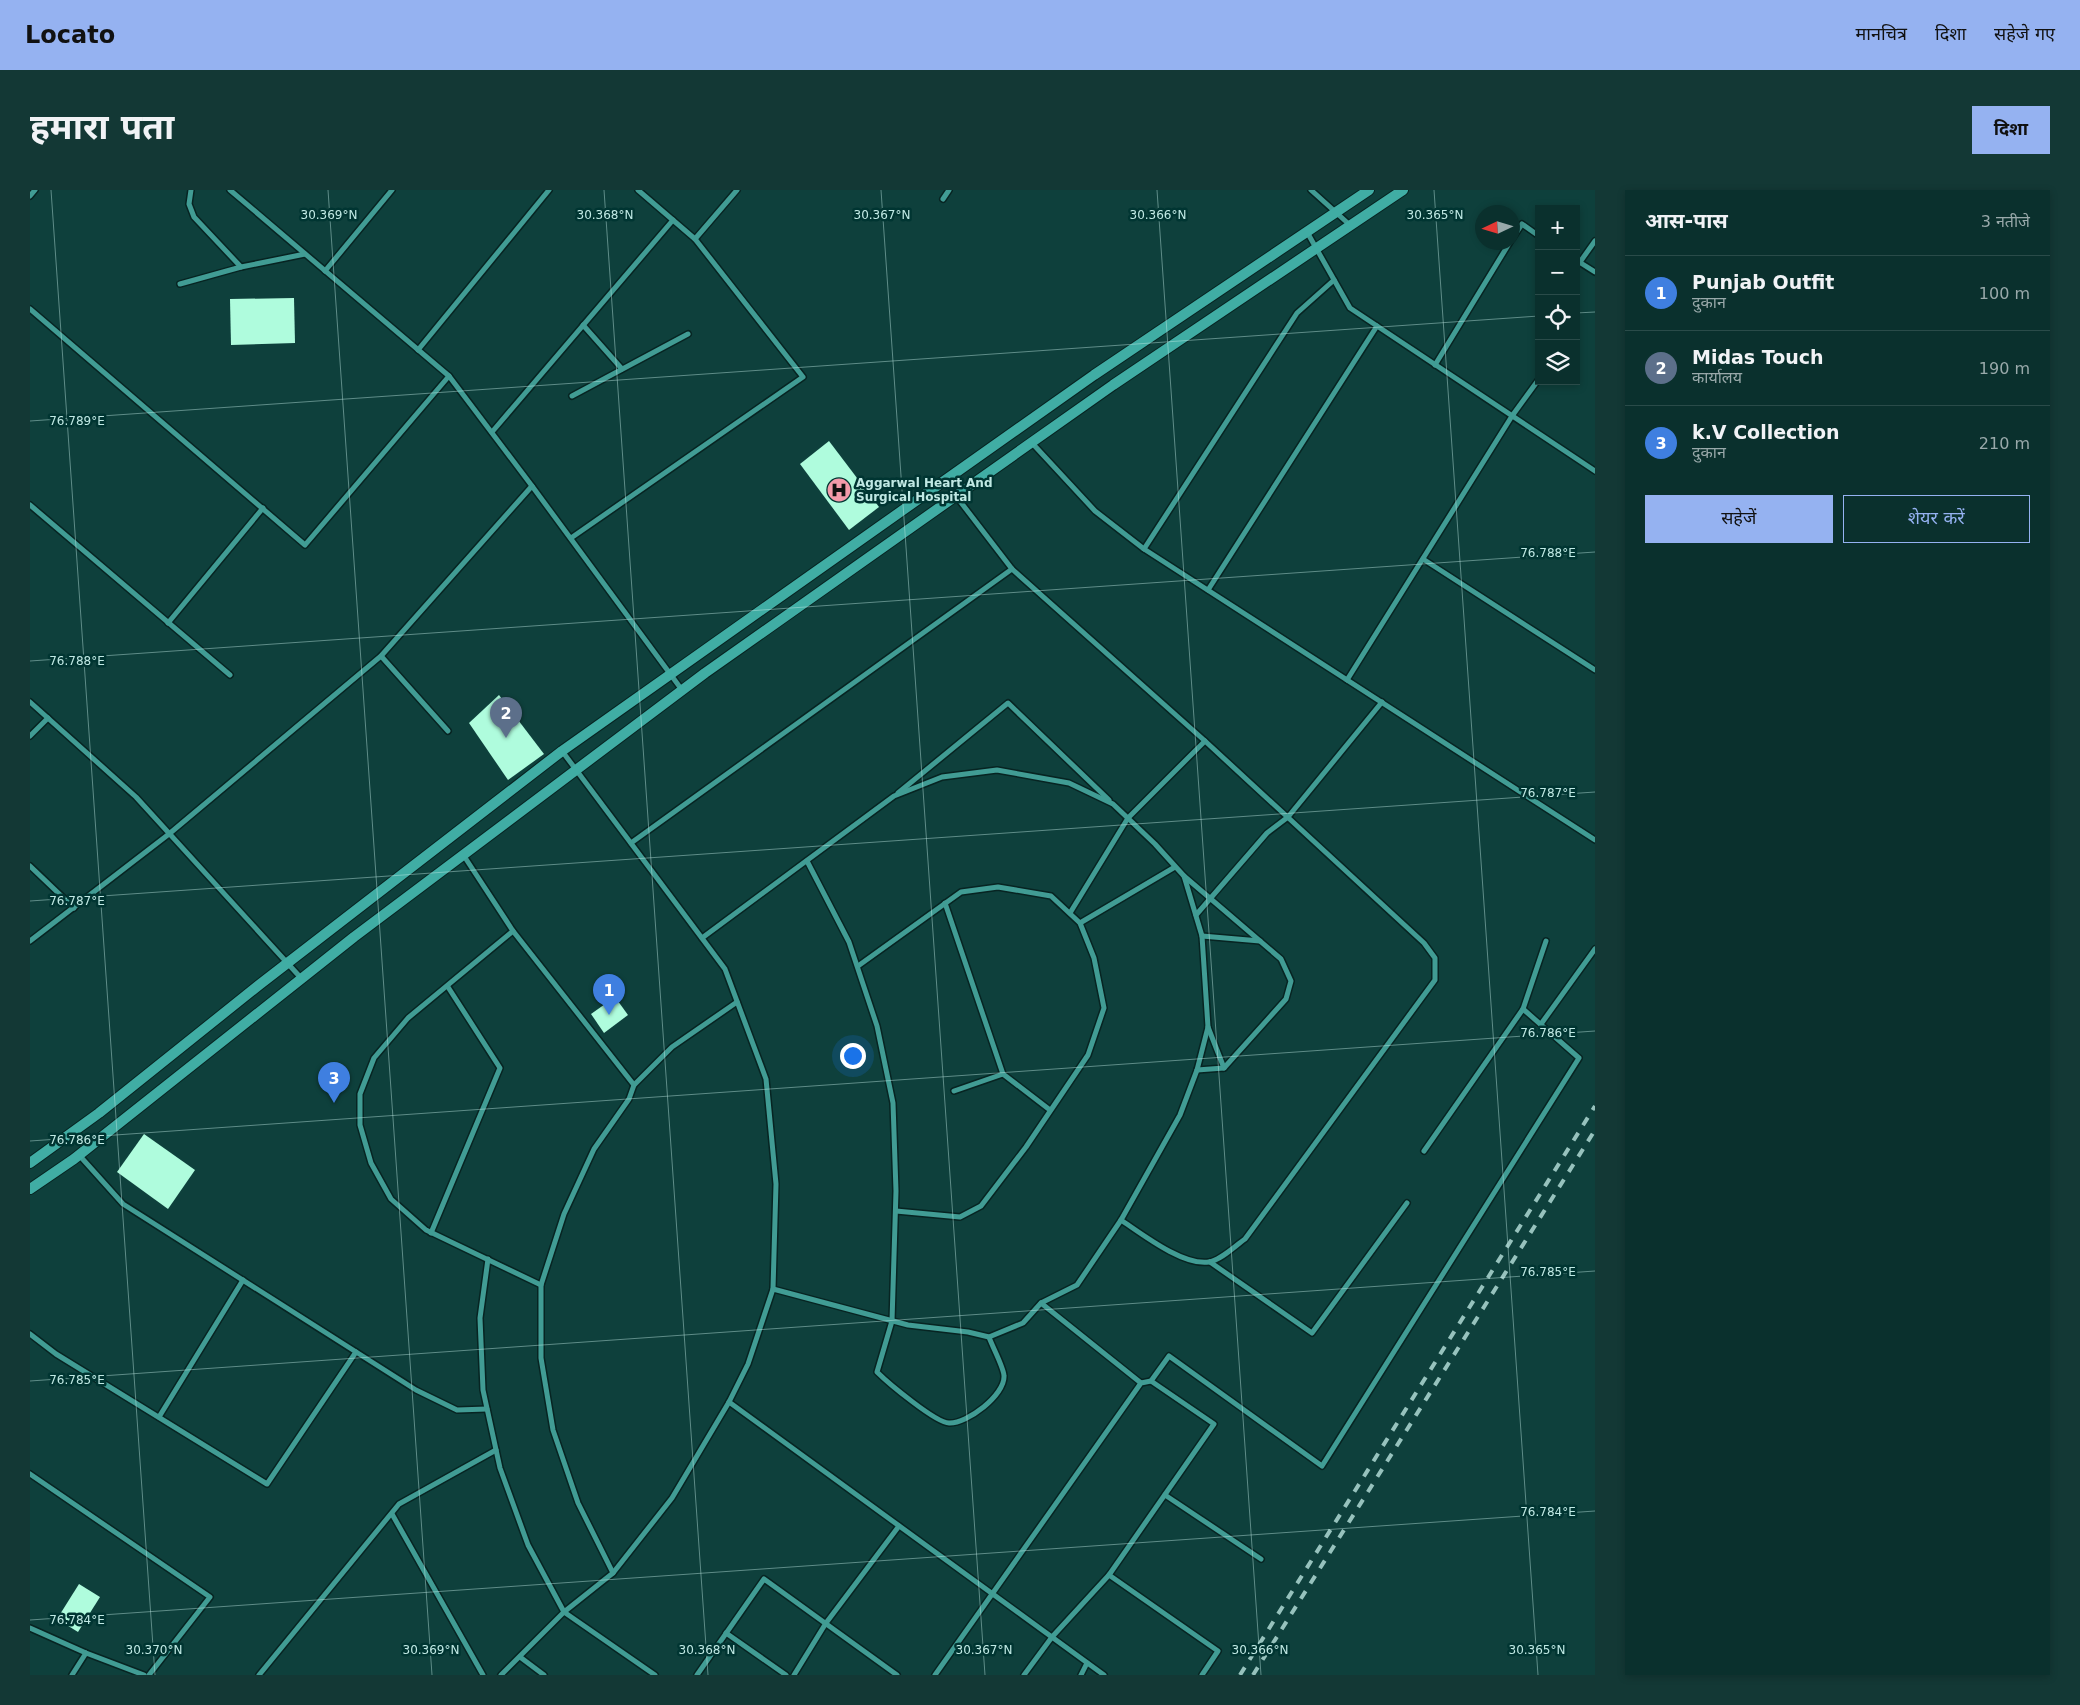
<!DOCTYPE html>
<html lang="hi">
<head>
<meta charset="utf-8">
<style>
  :root { --surface:#0a302d; --page:#133835; --text:#f1f3f6; --muted:#99a9aa; --line:#2a4b49; --accent:#95b2f1 }
  body { margin:0; font-family:"DejaVu Sans","Noto Sans Devanagari",sans-serif; background:var(--page); color:var(--text) }
  .controls { position:absolute; right:15px; top:15px; display:grid; overflow:hidden; border-radius:0px; box-shadow:0 2px 8px #0003 }
  .controls button { width:45px; height:45px; display:grid; place-items:center; padding:0; border:0; border-bottom:1px solid var(--line); background:var(--surface); color:var(--text); font:25px sans-serif }
  .compass { position:absolute; left:1445px; top:15px; width:45px; height:45px; border-radius:50%; background:var(--surface); box-shadow:0 2px 8px #0003; rotate:266deg }
  .you { position:absolute; left:822px; top:865px; width:18px; height:18px; margin:-12px; border:4px solid #fff; border-radius:50%; background:#1a73e8; box-shadow:0 0 0 8px #1a73e833 }
  .badge { display:grid; place-items:center; width:32px; height:32px; border-radius:50%; background:var(--accent); color:#fff; font-size:16px; font-weight:700 }
  .pin { position:absolute; translate:-50% -41px; filter:drop-shadow(0 1px 2px #0008) }
  .pin::after { content:''; position:absolute; top:26px; width:18px; height:15px; background:inherit; clip-path:polygon(0 0,100% 0,50% 100%) }
  .list { margin:0; padding:0; list-style:none }
  h2 { display:flex; justify-content:space-between; align-items:center; height:65px; margin:0; padding:0 20px; font-size:21px }
  h2 small { font-size:16px; font-weight:400; color:var(--muted) }
  .list li { display:grid; grid-template-columns:32px 1fr auto; gap:15px; align-items:center; box-sizing:border-box; height:75px; padding:0 20px; border-top:1px solid var(--line) }
  .list b { display:block; font-size:19px; white-space:nowrap }
  .list p { margin:0; font-size:16px; white-space:nowrap; color:var(--muted) }
  .list em { font-size:16px; font-style:normal; color:var(--muted) }
  .actions { display:flex; gap:10px; padding:15px 20px }
  .actions a { flex:1; padding:11px 0; border:1px solid var(--accent); border-radius:0px; text-align:center; font-size:18px; color:var(--accent) }
  .actions .main { background:var(--accent); color:#111 }
  .icon { flex:none; width:28px; height:28px; fill:none; stroke:currentColor; stroke-width:2; stroke-linecap:round; stroke-linejoin:round }
  .map { position:relative; flex:none; width:1565px; height:1485px; overflow:hidden; border-radius:0px }
  header { display:flex; align-items:center; gap:30px; box-sizing:border-box; height:70px; padding:0 25px; background:var(--accent); color:#111 }
  header strong { font-size:24px }
  nav { display:flex; gap:28px; margin-inline-start:auto; font-size:18px }
  .intro { display:flex; align-items:center; justify-content:space-between; box-sizing:border-box; height:120px; padding:0 30px }
  h1 { margin:0; font-size:35px }
  .button { padding:12px 22px; border-radius:0px; background:var(--accent); color:#111; font-size:18px; font-weight:700 }
  main { display:flex; gap:30px; padding:0 30px }
  aside { flex:1; background:var(--surface); border-radius:0px; box-shadow:0 2px 8px #0003 }
  .map>svg:first-child { display:block }
  .building { fill:#affcdd }
  .lines { fill:none; stroke-linecap:round; stroke-linejoin:round }
  .minor-casing { stroke:#072422; stroke-width:8 }
  .secondary-casing { stroke:#072422; stroke-width:12 }
  .minor { stroke:#419c94; stroke-width:5 }
  .secondary { stroke:#40ada4; stroke-width:10 }
  .rail { stroke:#97c2bd; stroke-width:4; stroke-dasharray:9 9; stroke-linecap:butt }
  .ticks { fill:none; stroke:#c0e9e4; stroke-width:1; stroke-opacity:0.45 }
  .labels { text-anchor:middle; stroke-width:5; stroke-linejoin:round; paint-order:stroke }
  .poi-label { font-size:12px; font-weight:bold; fill:#c0e9e4; stroke:#003532; text-anchor:start }
  .ticks-label { font-size:12px; text-anchor:middle; fill:#c0e9e4; stroke:#003532; stroke-width:5; stroke-linejoin:round; paint-order:stroke }
</style>
</head>
<body>
<header>
<strong>Locato</strong>
<nav><a>मानचित्र</a><a>दिशा</a><a>सहेजे गए</a></nav>
</header>
<div class="intro"><h1>हमारा पता</h1><a class="button">दिशा</a></div>
<main>
<div class="map">
<svg width="1565" height="1485" viewBox="0 0 1565 1485">
  <rect width="100%" height="100%" fill="#0e403c"/>
  <g class="building">
    <path d="M264,108l1,45 -64,2 -1,-46z"/>
    <path d="M799,251l50,66 -30,23 -49,-66z"/>
    <path d="M469,505l45,59 -36,26 -39,-57z"/>
    <path d="M585,807l13,18 -24,18 -13,-19z"/>
    <path d="M114,944l51,36 -27,39 -51,-37z"/>
    <path d="M49,1394l21,13 -22,35 -21,-13z"/>
  </g>
  <g class="lines">
    <defs>
      <g id="minor">
        <path d="M161,0l-2,14 5,13 47,50 64,-13"/>
        <path d="M200,0l219,186 83,110 150,204"/>
        <path d="M1281,0l40,36"/>
        <path d="M0,6l5,-6"/>
        <path d="M913,9l6,-9"/>
        <path d="M1277,42l43,76 245,163"/>
        <path d="M665,49l42,-49"/>
        <path d="M1482,49l10,-15 17,12"/>
        <path d="M1546,70l19,12"/>
        <path d="M1550,72l15,-21"/>
        <path d="M295,81l67,-81"/>
        <path d="M150,94l61,-17"/>
        <path d="M0,119l275,236 144,-169"/>
        <path d="M553,135l39,44"/>
        <path d="M388,160l131,-160"/>
        <path d="M1405,175l75,-123"/>
        <path d="M542,206l116,-62"/>
        <path d="M462,242l181,-212"/>
        <path d="M1002,253l63,68 49,38 451,291"/>
        <path d="M926,306l56,73 193,172 219,202 11,15v22l-190,259c-10,7 -24,21 -36,23 -26,4 -67,-28 -88,-42"/>
        <path d="M0,315l200,170"/>
        <path d="M541,348l232,-161 -108,-138 -57,-49"/>
        <path d="M1114,359l153,-236 37,-33"/>
        <path d="M1393,369l172,111"/>
        <path d="M1178,400l169,-264"/>
        <path d="M138,433l95,-115"/>
        <path d="M351,466l67,75"/>
        <path d="M1317,490l165,-264 27,-37"/>
        <path d="M0,512l106,95 165,181"/>
        <path d="M0,546l18,-18"/>
        <path d="M868,603l110,-90 101,97"/>
        <path d="M601,653l381,-274"/>
        <path d="M434,666l49,75 121,154"/>
        <path d="M777,671l42,81 28,84 16,77 3,88 -4,130 -15,51c11,11 59,51 72,51 18,1 56,-28 55,-47 0,-8 -12,-30 -15,-39"/>
        <path d="M0,676l44,42"/>
        <path d="M1154,686l97,83 10,22 -5,18 -62,69 -27,2"/>
        <path d="M915,713l58,171 47,36"/>
        <path d="M1040,723l58,-95 77,-77"/>
        <path d="M1166,725l71,-82 21,-16 94,-115"/>
        <path d="M1050,733l95,-56"/>
        <path d="M483,741l-105,87 -34,40 -14,36v31l11,38 20,36 35,31 115,55"/>
        <path d="M1172,746l58,5"/>
        <path d="M672,748l192,-142 48,-19 55,-7 72,13 44,21 42,40 29,32 18,60 6,91 -11,43 -17,45 -59,105 -44,65 -36,18 -18,20 -34,14 -21,-5 -60,-7 -135,-36"/>
        <path d="M0,751l139,-107 212,-178 151,-170"/>
        <path d="M828,776l103,-74 37,-5 53,9 29,27 14,35 10,50 -16,47 -62,92 -45,59 -21,11 -64,-6"/>
        <path d="M1511,834l54,-75"/>
        <path d="M1178,837l16,41"/>
        <path d="M924,901l49,-17"/>
        <path d="M1394,961l99,-142 23,-68"/>
        <path d="M49,965l44,49 293,186 41,20 30,-1"/>
        <path d="M401,1043l69,-165 -52,-81"/>
        <path d="M458,1069l-8,59 3,72 17,78 28,77 36,67 91,63"/>
        <path d="M1180,1072l102,71 95,-130"/>
        <path d="M1011,1113l100,80"/>
        <path d="M0,1144l26,20 211,130 89,-132"/>
        <path d="M1121,1191l18,-25 153,110 257,-408 -56,-49"/>
        <path d="M699,1212l375,273"/>
        <path d="M129,1227l84,-137"/>
        <path d="M0,1284l180,123 -61,78"/>
        <path d="M1135,1305l96,64"/>
        <path d="M362,1324l91,161"/>
        <path d="M583,1383l-35,-70 -25,-73 -12,-72v-73l23,-71 30,-65 35,-50 5,-14 38,-38 65,-45"/>
        <path d="M1079,1385l109,76 -16,24"/>
        <path d="M0,1438l56,25 58,22"/>
        <path d="M696,1443l60,42"/>
        <path d="M490,1467l24,18"/>
        <path d="M42,1485l14,-22"/>
        <path d="M229,1485l140,-171 97,-54"/>
        <path d="M471,1485l63,-63 49,-39 59,-75 57,-96 19,-38 25,-75 3,-105 -10,-105 -41,-110 -163,-218"/>
        <path d="M667,1485l67,-96 133,96"/>
        <path d="M764,1485l32,-52 73,-97"/>
        <path d="M905,1485l206,-292 10,-2 63,43 -105,151 -57,62 -28,38"/>
        <path d="M1051,1485l6,-12"/>
      </g>
      <g id="secondary">
        <path d="M0,973l69,-50 160,-128 303,-234 532,-376 275,-185"/>
        <path d="M0,999l44,-30 280,-222 351,-264 408,-288 290,-195"/>
      </g>
    </defs>
    <use href="#minor" class="minor-casing"/>
    <use href="#secondary" class="secondary-casing"/>
    <use href="#minor" class="minor"/>
    <use href="#secondary" class="secondary"/>
    <g class="rail">
      <path d="M1210,1485l355,-569"/>
      <path d="M1223,1485l342,-545"/>
    </g>
  </g>
  <path class="ticks" d="M21,0l104,1485M298,0l104,1485M574,0l104,1485M851,0l104,1485M1127,0l104,1485M1404,0l104,1485M1546,123l19,-1M0,231l1509,-105M0,471l1565,-109M0,711l1565,-109M0,951l1565,-110M0,1191l1565,-110M0,1430l1565,-109"/>
  <defs>
    <symbol id="hospital-disc" viewBox="-11 -11 22 22"><circle r="9.5" fill="#f39aaa" stroke="#003532"/><path d="M-5-5h3v3.5h4V-5h3V5h-3V1.5h-4V5h-3Z" fill="#111"/></symbol>
  </defs>
  <g fill-rule="evenodd">
    <use href="#hospital-disc" x="795" y="286" width="28" height="28"/>
  </g>
  <g class="labels">
    <g class="poi-label">
      <text x="826" y="297">Aggarwal Heart And<tspan x="826" dy="14">Surgical Hospital</tspan></text>
    </g>
  </g>
  <g class="ticks-label">
    <text x="299" y="29">30.369°N</text>
    <text x="575" y="29">30.368°N</text>
    <text x="852" y="29">30.367°N</text>
    <text x="1128" y="29">30.366°N</text>
    <text x="1405" y="29">30.365°N</text>
    <text x="47" y="235">76.789°E</text>
    <text x="1518" y="367">76.788°E</text>
    <text x="47" y="475">76.788°E</text>
    <text x="1518" y="607">76.787°E</text>
    <text x="47" y="715">76.787°E</text>
    <text x="1518" y="847">76.786°E</text>
    <text x="47" y="954">76.786°E</text>
    <text x="1518" y="1086">76.785°E</text>
    <text x="47" y="1194">76.785°E</text>
    <text x="1518" y="1326">76.784°E</text>
    <text x="47" y="1434">76.784°E</text>
    <text x="124" y="1464">30.370°N</text>
    <text x="401" y="1464">30.369°N</text>
    <text x="677" y="1464">30.368°N</text>
    <text x="954" y="1464">30.367°N</text>
    <text x="1230" y="1464">30.366°N</text>
    <text x="1507" y="1464">30.365°N</text>
  </g>
</svg>
<div class="controls">
<button>+</button>
<button>−</button>
<button><svg class="icon" aria-label="locate" viewBox="0 0 24 24"><circle cx="12" cy="12" r="6"/><path d="M12 2v4M12 18v4M2 12h4M18 12h4"/></svg></button>
<button><svg class="icon" aria-label="layers" viewBox="0 0 24 24"><path d="M12 4l9 5-9 5-9-5zM3 14l9 5 9-5"/></svg></button>
</div>
<svg class="compass" viewBox="-18 -18 36 36"><path d="M0-13l5 13h-10z" fill="#e53935"/><path d="M0 13l5-13h-10z" fill="#99a9aa"/></svg>
<div class="you"></div>
<div class="pin badge" style="left:579px;top:825px;background:#3f7fe0">1</div>
<div class="pin badge" style="left:476px;top:548px;background:#5c6f8a">2</div>
<div class="pin badge" style="left:304px;top:913px;background:#3f7fe0">3</div>
</div>
<aside>
<h2>आस-पास<small>3 नतीजे</small></h2>
<ul class="list">
<li><span class="badge" style="background:#3f7fe0">1</span><div><b>Punjab Outfit</b><p>दुकान</p></div><em>100 m</em></li>
<li><span class="badge" style="background:#5c6f8a">2</span><div><b>Midas Touch</b><p>कार्यालय</p></div><em>190 m</em></li>
<li><span class="badge" style="background:#3f7fe0">3</span><div><b>k.V Collection</b><p>दुकान</p></div><em>210 m</em></li>
</ul>
<div class="actions"><a class="main">सहेजें</a><a>शेयर करें</a></div>
</aside>
</main>
</body>
</html>
